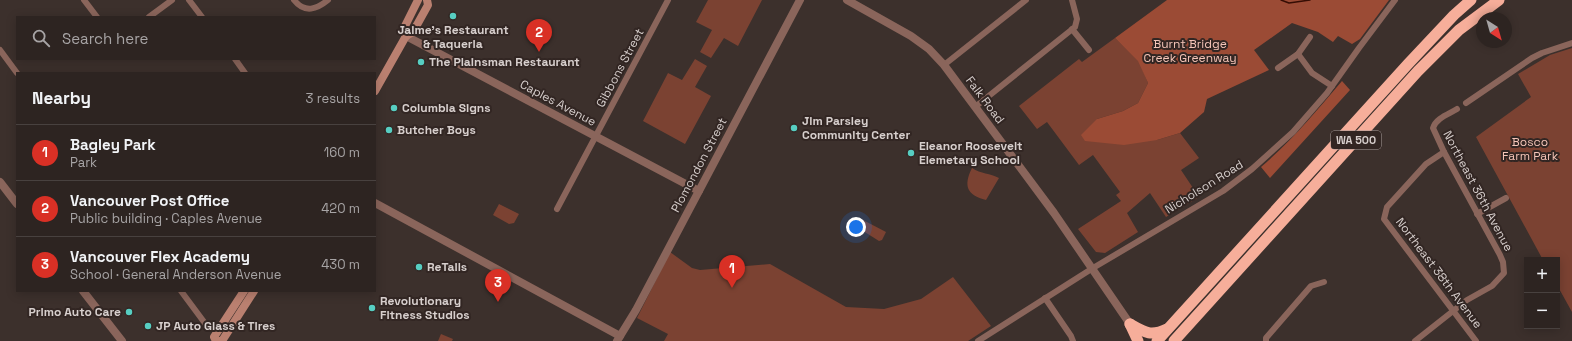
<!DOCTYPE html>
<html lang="en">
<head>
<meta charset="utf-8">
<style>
  :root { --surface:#2d2421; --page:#352c2a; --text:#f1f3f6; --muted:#a7a4a5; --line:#48413f; --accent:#d93025 }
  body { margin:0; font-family:"Space Grotesk",sans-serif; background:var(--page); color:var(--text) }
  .controls { position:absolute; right:12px; bottom:12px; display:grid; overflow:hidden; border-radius:0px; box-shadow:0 2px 10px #0003 }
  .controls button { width:36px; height:36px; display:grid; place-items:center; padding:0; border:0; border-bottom:1px solid var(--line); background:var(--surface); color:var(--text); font:20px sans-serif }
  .compass { position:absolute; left:1476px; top:12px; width:36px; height:36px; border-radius:50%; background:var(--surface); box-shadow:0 2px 10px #0003; rotate:143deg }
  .you { position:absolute; left:856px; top:227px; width:14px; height:14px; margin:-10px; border:3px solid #fff; border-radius:50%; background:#1a73e8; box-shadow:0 0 0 6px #1a73e833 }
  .badge { display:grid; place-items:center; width:26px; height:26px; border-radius:50%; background:var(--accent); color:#fff; font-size:13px; font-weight:700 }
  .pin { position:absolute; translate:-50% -33px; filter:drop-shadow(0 1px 2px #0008) }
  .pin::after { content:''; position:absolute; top:21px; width:14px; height:12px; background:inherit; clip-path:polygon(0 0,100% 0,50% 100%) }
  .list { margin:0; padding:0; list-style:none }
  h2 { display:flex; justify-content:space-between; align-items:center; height:52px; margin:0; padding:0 16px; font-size:17px }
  h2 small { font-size:13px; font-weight:400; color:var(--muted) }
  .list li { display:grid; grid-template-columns:26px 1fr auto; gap:12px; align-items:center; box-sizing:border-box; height:56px; padding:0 16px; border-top:1px solid var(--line) }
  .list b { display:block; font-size:15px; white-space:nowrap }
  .list p { margin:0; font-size:13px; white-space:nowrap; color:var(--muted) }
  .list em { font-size:13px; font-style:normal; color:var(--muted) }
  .icon { flex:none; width:22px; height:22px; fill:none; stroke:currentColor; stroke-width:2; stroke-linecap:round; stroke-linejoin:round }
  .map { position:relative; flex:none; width:1572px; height:341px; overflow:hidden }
  .search { position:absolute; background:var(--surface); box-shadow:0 2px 10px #0003; left:16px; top:16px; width:360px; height:44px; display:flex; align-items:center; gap:10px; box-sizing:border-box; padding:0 14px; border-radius:0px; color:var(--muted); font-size:15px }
  .panel { position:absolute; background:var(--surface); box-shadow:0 2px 10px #0003; left:16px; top:72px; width:360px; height:220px; border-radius:0px }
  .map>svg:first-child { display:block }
  .green { fill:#7b4232 }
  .forest { fill:#9b4b35 }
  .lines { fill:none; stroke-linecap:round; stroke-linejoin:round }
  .stream { stroke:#350d04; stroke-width:1.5 }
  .minor { stroke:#8a655b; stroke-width:6 }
  .tertiary { stroke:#8a655b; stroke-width:8 }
  .secondary { stroke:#ba8070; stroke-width:8 }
  .motorway { stroke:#f6ae9a; stroke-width:11 }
  .poi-dot { fill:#57cec2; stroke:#322623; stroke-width:1.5 }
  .labels { text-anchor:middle; stroke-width:4; stroke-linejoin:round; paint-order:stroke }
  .shield { fill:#322623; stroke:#a69c9a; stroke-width:1 }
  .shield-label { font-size:11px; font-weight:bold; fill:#d7cfcd }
  .poi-label { font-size:12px; font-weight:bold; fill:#d7cfcd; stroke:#322623; text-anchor:start }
  .park-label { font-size:12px; fill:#f5c5b8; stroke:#322623 }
  .street-label { font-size:12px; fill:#d7cfcd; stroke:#322623 }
</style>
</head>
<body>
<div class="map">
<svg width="1572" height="341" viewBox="0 0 1572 341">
  <rect width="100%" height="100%" fill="#3c302c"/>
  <g class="green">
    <path d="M708,0h54l-24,46 -14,-8 -13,20 -11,-6 12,-22 -16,-8z"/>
    <path d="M1115,38l24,23 9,22 -10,20 -15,8 -26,8 60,21 23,-7 19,25 -18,12 18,27 -33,20 -16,-24 -23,20 11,19 -33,21 -9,-1 -18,-23 43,-28 -5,-6 4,-3 -27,-37 -14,10 -32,-43 -10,7 -18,-23 60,-47 3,3z"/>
    <path d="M1572,48v264l-15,-27v-25h-14l-67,-123 55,-40 -13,-23 32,-19z"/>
    <path d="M695,59l12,7 -12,21 16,9 -26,48 -42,-23 25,-48 14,7z"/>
    <path d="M972,168c9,6 18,5 27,10l-13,22c-19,-5 -23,-14 -14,-32z"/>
    <path d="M499,204l20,10 -5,9 -5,1 -16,-9z"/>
    <path d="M863,220l23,12 -4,8 -3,1 -19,-12z"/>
    <path d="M670,252l22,16 8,2 70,-6 76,43 38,2 37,-10 32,-22 38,49 -23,15h-304l4,-7 -31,-16z"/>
    <path d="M441,334l12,5 -1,2h-14z"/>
  </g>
  <g class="forest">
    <path d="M1167,0h222l-29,39 -8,5 -14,-8 -5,6 -15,-10 -26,-9 -38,27 15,20 -62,29 -3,13 -24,21 -23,7 -33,5 -39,-4 -4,-6 16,-16 26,-8 15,-8 10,-20 -10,-22 -23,-23z"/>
    <path d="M1342,81l8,9 -80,88 -9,-11c30,-26 55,-55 81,-86z"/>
  </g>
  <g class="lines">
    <path class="stream" d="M1281,0l8,3 21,-3"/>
    <g class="minor">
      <path d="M84,0l13,17"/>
      <path d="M189,0l13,17"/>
      <path d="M294,0c11,14 23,9 34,0"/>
      <path d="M149,17l23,-17"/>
      <path d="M1072,29l17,21"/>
      <path d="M0,50l17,23"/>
      <path d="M1298,54l14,19 20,13"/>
      <path d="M235,59l10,14"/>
      <path d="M944,65l82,-65"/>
      <path d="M1278,68l20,-14 12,-17"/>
      <path d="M1466,103l66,-45 10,-5 30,-10"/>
      <path d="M975,107l100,-80 2,-8 -5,-19"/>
      <path d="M1444,152l-18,12 -39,43 -3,12 92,122"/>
      <path d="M557,209l111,-209"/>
      <path d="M1477,214l29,-16"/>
      <path d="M181,291l26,35 12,4"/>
      <path d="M1045,298l26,38 2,5"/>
      <path d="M978,341l115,-73 130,-77 29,-22 41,-37 34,-39 32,-45 36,-48"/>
      <path d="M1266,341v-3l45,-52 13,-4"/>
      <path d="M1415,341l52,-41 25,-14 12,-13 -1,-11 -3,-7 -56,-103 -11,-24c3,-10 16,-14 24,-19"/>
    </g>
    <g class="tertiary">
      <path d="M847,0l64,36 18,13 15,16 110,148 76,111"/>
      <path d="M406,36l293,155"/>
      <path d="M0,182l17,22"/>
      <path d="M375,203l245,133"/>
      <path d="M83,291l39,50"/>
      <path d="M617,341l19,-31 164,-310"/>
    </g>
    <g class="secondary">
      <path d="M406,36l-2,-8 14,-28"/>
      <path d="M375,91l31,-55 7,-4 15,-27 -1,-5"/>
      <path d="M216,341l-2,-4 30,-46"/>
      <path d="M219,341h3l32,-50"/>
    </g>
    <g class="motorway">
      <path d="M1130,324c14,8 20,13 37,5"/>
      <path d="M1130,324l8,17"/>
      <path d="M1157,341l251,-277 46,-49 17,-15"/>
      <path d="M1174,341l244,-270 41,-41 40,-30"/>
    </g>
  </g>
  <g class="poi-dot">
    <circle cx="453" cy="16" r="4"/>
    <circle cx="421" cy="62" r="4"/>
    <circle cx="394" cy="108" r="4"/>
    <circle cx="794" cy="128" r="4"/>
    <circle cx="389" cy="130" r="4"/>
    <circle cx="911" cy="153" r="4"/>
    <circle cx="419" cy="267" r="4"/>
    <circle cx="372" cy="308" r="4"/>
    <circle cx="129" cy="312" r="4"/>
    <circle cx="148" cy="326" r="4"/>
  </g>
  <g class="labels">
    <rect class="shield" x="1331" y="131" width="50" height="18" rx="3"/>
    <g class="shield-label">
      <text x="1356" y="144">WA 500</text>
    </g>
    <g class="poi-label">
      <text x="453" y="34" text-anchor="middle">Jaime's Restaurant<tspan x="453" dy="14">&amp; Taqueria</tspan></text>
      <text x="429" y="66">The Plainsman Restaurant</text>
      <text x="402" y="112">Columbia Signs</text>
      <text x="802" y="125">Jim Parsley<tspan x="802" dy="14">Community Center</tspan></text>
      <text x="397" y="134">Butcher Boys</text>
      <text x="919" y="150">Eleanor Roosevelt<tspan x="919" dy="14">Elemetary School</tspan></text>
      <text x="427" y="271">ReTails</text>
      <text x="380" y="305">Revolutionary<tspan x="380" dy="14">Fitness Studios</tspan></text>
      <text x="121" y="316" text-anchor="end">Primo Auto Care</text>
      <text x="156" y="330">JP Auto Glass &amp; Tires</text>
    </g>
    <g class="park-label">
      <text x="1190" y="48">Burnt Bridge<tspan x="1190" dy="14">Creek Greenway</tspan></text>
      <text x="1530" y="146">Bosco<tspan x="1530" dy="14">Farm Park</tspan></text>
    </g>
    <g class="street-label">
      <text transform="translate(620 68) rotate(-62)" y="4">Gibbons Street</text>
      <text transform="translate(985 100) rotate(53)" y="4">Falk Road</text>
      <text transform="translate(558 103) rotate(28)" y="4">Caples Avenue</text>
      <text transform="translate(699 165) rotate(-62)" y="4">Plomondon Street</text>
      <text transform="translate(1204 187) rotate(-32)" y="4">Nicholson Road</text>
      <text transform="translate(1478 191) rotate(62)" y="4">Northeast 36th Avenue</text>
      <text transform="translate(1439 273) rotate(53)" y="4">Northeast 38th Avenue</text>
    </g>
  </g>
</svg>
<div class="controls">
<button>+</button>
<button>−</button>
</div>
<svg class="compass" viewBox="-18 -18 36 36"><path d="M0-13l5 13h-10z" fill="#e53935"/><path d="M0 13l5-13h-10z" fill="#a7a4a5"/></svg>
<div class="you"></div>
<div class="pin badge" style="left:732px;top:288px">1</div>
<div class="pin badge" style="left:539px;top:52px">2</div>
<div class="pin badge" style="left:498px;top:302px">3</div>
<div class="search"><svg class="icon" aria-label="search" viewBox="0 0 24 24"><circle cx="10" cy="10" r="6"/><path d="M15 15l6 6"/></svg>Search here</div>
<section class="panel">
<h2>Nearby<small>3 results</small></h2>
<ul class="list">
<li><span class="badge">1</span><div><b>Bagley Park</b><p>Park</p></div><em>160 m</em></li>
<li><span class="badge">2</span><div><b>Vancouver Post Office</b><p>Public building · Caples Avenue</p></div><em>420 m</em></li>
<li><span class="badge">3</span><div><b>Vancouver Flex Academy</b><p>School · General Anderson Avenue</p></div><em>430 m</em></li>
</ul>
</section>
</div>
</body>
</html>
